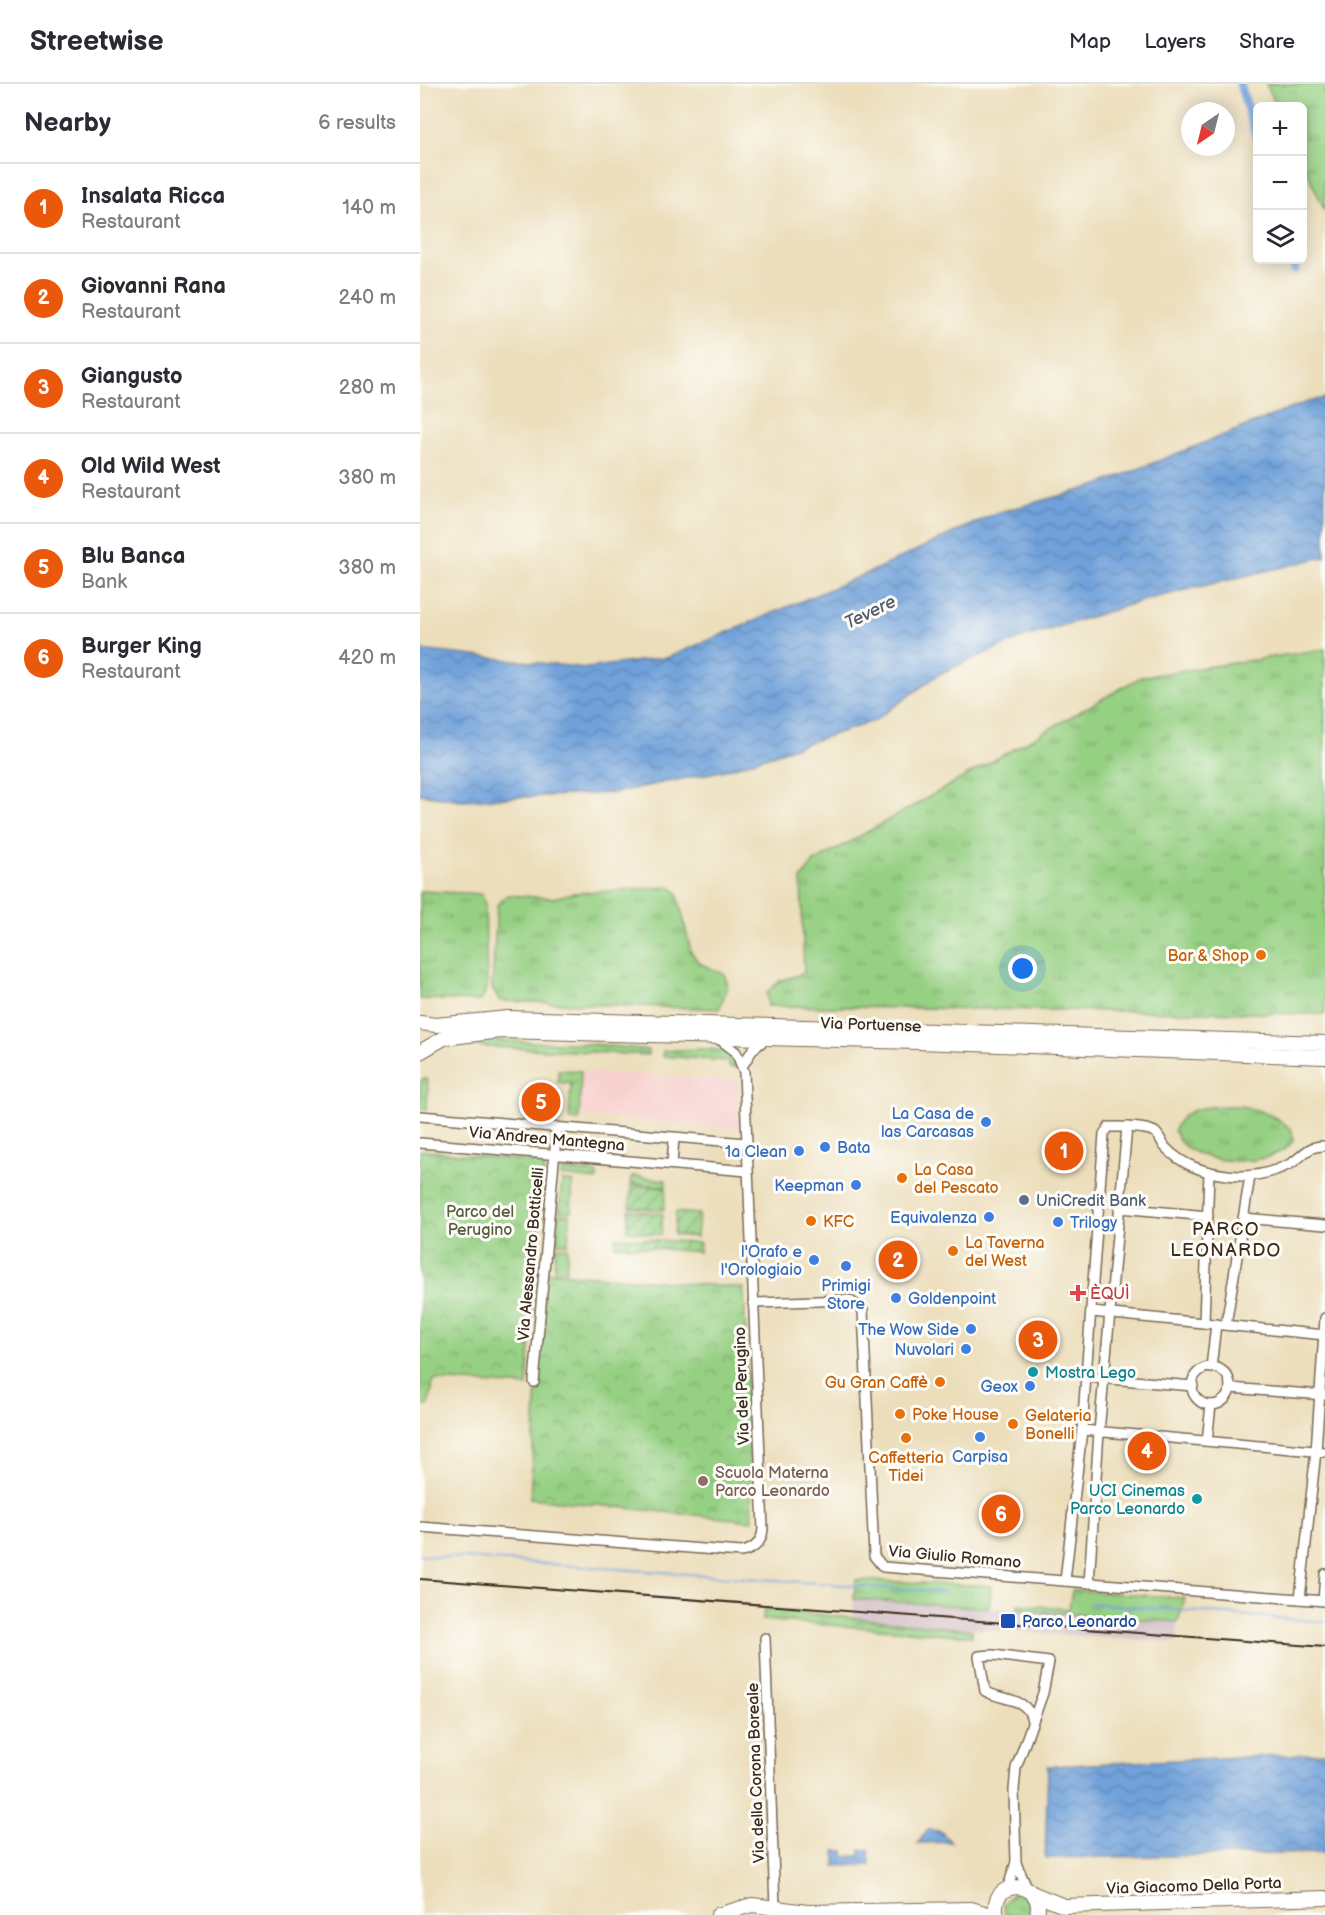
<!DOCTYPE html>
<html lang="en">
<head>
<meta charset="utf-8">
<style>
  :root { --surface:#fff; --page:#f7f7f7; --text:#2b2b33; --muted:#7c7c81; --line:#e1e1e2; --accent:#ea580c }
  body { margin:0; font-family:"Balsamiq Sans",sans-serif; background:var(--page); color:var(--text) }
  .controls { position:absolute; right:18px; top:18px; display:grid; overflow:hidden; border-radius:9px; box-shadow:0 3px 15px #0003 }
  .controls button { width:54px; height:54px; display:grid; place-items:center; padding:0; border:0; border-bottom:2px solid var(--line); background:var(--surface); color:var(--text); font:30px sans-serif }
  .compass { position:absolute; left:761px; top:18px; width:54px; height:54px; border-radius:50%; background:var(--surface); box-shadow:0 3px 15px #0003; rotate:215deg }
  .you { position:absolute; left:603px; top:885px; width:21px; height:21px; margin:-15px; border:4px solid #fff; border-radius:50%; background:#1a73e8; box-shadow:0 0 0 9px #1a73e833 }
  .badge { display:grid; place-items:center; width:39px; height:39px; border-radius:50%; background:var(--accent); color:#fff; font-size:20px; font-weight:700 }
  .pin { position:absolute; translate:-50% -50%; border:3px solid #fff; box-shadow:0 2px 6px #0006 }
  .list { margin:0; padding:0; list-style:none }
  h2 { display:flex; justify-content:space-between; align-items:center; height:78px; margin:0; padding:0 24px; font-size:26px }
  h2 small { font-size:20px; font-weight:400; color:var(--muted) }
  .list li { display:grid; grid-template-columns:39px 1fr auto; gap:18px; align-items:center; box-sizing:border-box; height:90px; padding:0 24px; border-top:2px solid var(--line) }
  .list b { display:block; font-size:22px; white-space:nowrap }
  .list p { margin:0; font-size:20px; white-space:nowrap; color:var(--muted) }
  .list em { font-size:20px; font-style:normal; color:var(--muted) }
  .icon { flex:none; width:33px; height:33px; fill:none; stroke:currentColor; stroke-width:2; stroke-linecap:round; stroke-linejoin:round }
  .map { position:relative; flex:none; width:905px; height:1831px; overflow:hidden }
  header { display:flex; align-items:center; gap:36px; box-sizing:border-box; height:84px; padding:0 30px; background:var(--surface); border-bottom:2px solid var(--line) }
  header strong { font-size:28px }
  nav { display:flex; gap:33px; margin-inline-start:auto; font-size:21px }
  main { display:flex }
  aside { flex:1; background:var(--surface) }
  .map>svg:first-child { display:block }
  .built { fill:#f7d0ce }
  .industrial { fill:#d2bec4 }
  .grass { fill:url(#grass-tufts); stroke:#687d50; stroke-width:1.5 }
  .park { fill:url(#park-crowns); stroke:#687d50; stroke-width:1.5 }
  .garden { fill:url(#garden-furrows); stroke:#687d50; stroke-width:1.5 }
  .water { fill:url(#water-waves); stroke:#56667c; stroke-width:1.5 }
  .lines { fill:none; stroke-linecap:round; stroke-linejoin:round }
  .stream { stroke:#70a1da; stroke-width:2 }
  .canal { stroke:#70a1da; stroke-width:9 }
  .street-casing { stroke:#796955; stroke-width:12 }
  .secondary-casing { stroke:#796955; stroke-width:16 }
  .street { stroke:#fff; stroke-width:9 }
  .secondary { stroke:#fff; stroke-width:14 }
  .rail { stroke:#3b2a1e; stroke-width:2 }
  .food-dot { fill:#e8710a; stroke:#fdfcf7; stroke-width:2 }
  .shop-dot { fill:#3f7fe0; stroke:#fdfcf7; stroke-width:2 }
  .service-dot { fill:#5c6f8a; stroke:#fdfcf7; stroke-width:2 }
  .health-dot { fill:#e0444e; stroke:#fdfcf7; stroke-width:2 }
  .culture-dot { fill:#0f9aa8; stroke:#fdfcf7; stroke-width:2 }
  .education-dot { fill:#8d6e63; stroke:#fdfcf7; stroke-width:2 }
  .transit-dot { fill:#1a4fb4; stroke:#fdfcf7; stroke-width:2 }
  .labels { text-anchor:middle; stroke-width:6; stroke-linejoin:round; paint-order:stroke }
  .food-label { font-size:16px; fill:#c56008; stroke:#fdfcf7; text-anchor:start }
  .street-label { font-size:16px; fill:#3b2a1e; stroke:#fdfcf7 }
  .shop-label { font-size:16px; fill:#366cbe; stroke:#fdfcf7; text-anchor:end }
  .service-label { font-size:16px; fill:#4e5e75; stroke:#fdfcf7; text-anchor:start }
  .park-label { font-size:16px; fill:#565c3c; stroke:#fdfcf7 }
  .health-label { font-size:16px; fill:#be3a42; stroke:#fdfcf7; text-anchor:start }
  .culture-label { font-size:16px; fill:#0d838f; stroke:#fdfcf7; text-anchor:start }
  .education-label { font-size:16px; fill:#785e54; stroke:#fdfcf7; text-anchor:start }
  .transit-label { font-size:16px; fill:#164399; stroke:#fdfcf7; text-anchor:start }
  .water-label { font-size:18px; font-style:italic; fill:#505a69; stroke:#fdfcf7 }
  .neighbourhood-label { font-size:18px; letter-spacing:1.5px; fill:#3b2a1e; stroke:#fdfcf7 }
</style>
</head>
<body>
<header>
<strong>Streetwise</strong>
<nav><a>Map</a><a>Layers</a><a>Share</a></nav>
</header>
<main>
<aside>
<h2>Nearby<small>6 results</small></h2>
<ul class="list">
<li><span class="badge">1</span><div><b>Insalata Ricca</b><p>Restaurant</p></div><em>140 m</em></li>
<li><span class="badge">2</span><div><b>Giovanni Rana</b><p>Restaurant</p></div><em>240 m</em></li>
<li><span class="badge">3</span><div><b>Giangusto</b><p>Restaurant</p></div><em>280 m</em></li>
<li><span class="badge">4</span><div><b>Old Wild West</b><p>Restaurant</p></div><em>380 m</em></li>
<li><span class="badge">5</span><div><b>Blu Banca</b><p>Bank</p></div><em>380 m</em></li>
<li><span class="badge">6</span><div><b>Burger King</b><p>Restaurant</p></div><em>420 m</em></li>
</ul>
</aside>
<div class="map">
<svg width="905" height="1831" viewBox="0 0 905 1831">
  <defs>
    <pattern id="grass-tufts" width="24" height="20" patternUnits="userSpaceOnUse" patternTransform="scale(1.5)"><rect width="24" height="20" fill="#96d083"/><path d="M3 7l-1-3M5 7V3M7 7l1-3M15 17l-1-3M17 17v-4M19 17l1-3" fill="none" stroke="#7ca96b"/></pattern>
    <pattern id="park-crowns" width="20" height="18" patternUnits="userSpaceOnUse" patternTransform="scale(1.5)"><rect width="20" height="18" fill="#96d083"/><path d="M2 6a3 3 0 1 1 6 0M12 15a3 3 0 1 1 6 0" fill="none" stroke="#7ca96b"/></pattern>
    <pattern id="garden-furrows" width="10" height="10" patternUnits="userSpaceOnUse" patternTransform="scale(1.5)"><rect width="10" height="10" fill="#96d083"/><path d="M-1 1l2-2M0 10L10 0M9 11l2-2" fill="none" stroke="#7ca96b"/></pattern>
    <pattern id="water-waves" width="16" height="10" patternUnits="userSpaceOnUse" patternTransform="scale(1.5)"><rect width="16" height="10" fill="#70a1da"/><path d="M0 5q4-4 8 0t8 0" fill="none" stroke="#5d83b0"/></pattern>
  </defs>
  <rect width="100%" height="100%" fill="#fdfcf7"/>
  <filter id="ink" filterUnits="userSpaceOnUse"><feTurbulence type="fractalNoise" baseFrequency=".0167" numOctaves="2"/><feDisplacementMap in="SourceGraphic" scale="12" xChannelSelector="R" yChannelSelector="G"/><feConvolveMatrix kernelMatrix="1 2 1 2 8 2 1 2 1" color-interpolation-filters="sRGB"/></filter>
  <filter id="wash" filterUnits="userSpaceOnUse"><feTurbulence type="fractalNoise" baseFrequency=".008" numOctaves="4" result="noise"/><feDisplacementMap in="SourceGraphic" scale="24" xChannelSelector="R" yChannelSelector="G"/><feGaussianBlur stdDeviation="1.35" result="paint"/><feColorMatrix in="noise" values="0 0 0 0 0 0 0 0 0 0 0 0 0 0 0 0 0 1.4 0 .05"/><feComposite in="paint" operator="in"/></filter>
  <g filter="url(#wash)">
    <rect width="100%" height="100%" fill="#ecdebb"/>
    <path class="built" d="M163,987l153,10 3,48 -159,-14z"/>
    <path class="industrial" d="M434,1515l324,23 -1,21 -324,-23z"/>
    <g class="grass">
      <path d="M846,0h59v127l-22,-48 -1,-57h-25z"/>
      <path d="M905,565v365l-557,-8 -1,-14 13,-11 24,-8 -3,-94 13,-17 327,-185z"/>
      <path d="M250,803l7,5 14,60 8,11 25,11 4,12 -9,23 -219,-8 -8,-13 5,-83 10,-10 46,3 21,-5z"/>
      <path d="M0,807l62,3 3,12 2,82 -6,13 -61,-2z"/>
      <path d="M55,956l117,4 56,6v5l-195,-10z"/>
      <path d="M282,965l25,1 5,3 3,15 -6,-1 -1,-6 -65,-5v-5z"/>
      <path d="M138,986l23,1 -2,49 -10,-1 2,-35 -13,-2z"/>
      <path d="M4,994l4,2 -1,29 -7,-1v-26z"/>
      <path d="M821,1022c20,4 35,10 51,24l1,11c-20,27 -89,25 -112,2 -3,-3 -5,-9 -7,-12 9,-28 42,-25 67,-25z"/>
      <path d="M142,1086l35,3v7l-36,-4z"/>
      <path d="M212,1092l34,4v7l-35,-4z"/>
      <path d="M142,1097l11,1 -2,30 -12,-1z"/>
      <path d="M139,1130l11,1 -2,29 -11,-1z"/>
      <path d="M136,1162l12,2 -2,23h-12z"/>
      <path d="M436,1496l135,6 -2,22 -135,-9z"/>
      <path d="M652,1506l113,8 -7,24 -160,-12v-6l51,5z"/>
      <path d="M344,1525l208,21v6l-209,-16z"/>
      <path d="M593,1809l10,1 7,7v14l-26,-1 -1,-10z"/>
    </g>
    <g class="park">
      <path d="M0,1066l125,13 -18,223 -93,-6 -6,26 -8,-1z"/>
      <path d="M124,1188l200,16 8,233 -222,-23z"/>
    </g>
    <g class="garden">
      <path d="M211,1101l35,3 -2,22 -34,-3z"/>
      <path d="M209,1126l34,4 -2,21 -34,-4z"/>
      <path d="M256,1128l23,2 -2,23 -23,-2z"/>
      <path d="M196,1153l84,6 -1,9 -84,-7z"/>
    </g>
    <g class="water">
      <path d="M905,314v159l-180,43 -129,40 -75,33 -67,48 -148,49 -113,23 -152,7 -41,-6v-144l167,18 82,-11 201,-85 126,-59 99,-27 212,-84z"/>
      <path d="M905,1669v100l-280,5 3,-92z"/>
      <path d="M508,1746l12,1 11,11 -33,1z"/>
      <path d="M440,1766h9l1,15 -35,1v-15h9v5h16z"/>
    </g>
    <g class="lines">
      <g class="stream">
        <path d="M0,1471l525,37"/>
        <path d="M669,1519l236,19"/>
      </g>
      <g class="canal">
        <path d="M820,0l18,57"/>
        <path d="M873,176l2,10"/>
      </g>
    </g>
  </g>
  <g filter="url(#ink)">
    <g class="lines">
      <defs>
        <g id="street">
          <path d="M323,981l10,-16 14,-11"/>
          <path d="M0,1032l326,27"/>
          <path d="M0,1059l327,28"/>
          <path d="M252,1080l2,-26"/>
          <path d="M700,1124l88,8"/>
          <path d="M823,1134l82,7"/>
          <path d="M333,1219l96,-3 14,10 11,246 9,11 442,34"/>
          <path d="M672,1228l233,23"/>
          <path d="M784,1239l5,-151"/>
          <path d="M806,1241l24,-149"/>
          <circle cx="791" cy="1302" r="19"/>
          <path d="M791,1284l5,-44"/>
          <path d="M666,1293l107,9"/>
          <path d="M114,1298l23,-254"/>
          <path d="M810,1304l94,7"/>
          <path d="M662,1346l243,22"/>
          <path d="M787,1357l4,-36"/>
          <path d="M0,1443l321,25c13,-2 21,-10 22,-23l-19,-457 -8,-20 -17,-13"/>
          <path d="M645,1497l17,-151 22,-296 5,-7c13,0 33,-1 46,5 4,3 7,11 10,15 17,18 37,25 62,28 22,3 43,-1 63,-11 14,-8 17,-19 35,-18"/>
          <path d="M669,1499l10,-151 28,-305"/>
          <path d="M880,1515l16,-148 9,-133"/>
          <path d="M903,1517l2,-27"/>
          <path d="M345,1554l10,269"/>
          <path d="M596,1779l11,25"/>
          <path d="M588,1803l8,-25 -2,-72 2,-22 27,-75 6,-31 -56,-7 -14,1 6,35c16,10 43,5 47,30"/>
        </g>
        <g id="secondary">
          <path d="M0,939l16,2 72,-7 817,25"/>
          <path d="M0,968l24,-14 56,-7 418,11 407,15"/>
          <path d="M614,1810l30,12 261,-8"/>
          <path d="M298,1831l34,-10 55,7 164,-3 20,6"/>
          <path d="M577,1831c-10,-37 49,-37 40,0"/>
        </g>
      </defs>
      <use href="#street" class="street-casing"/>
      <use href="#secondary" class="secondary-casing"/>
      <use href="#street" class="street"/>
      <use href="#secondary" class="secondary"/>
      <path class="rail" d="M0,1495l905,68"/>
    </g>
  </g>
  <g class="food-dot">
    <circle cx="841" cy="871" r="6"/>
    <circle cx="482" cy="1094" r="6"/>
    <circle cx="391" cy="1137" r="6"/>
    <circle cx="533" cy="1167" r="6"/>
    <circle cx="520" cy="1298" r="6"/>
    <circle cx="480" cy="1330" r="6"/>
    <circle cx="593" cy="1340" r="6"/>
    <circle cx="486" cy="1354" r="6"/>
  </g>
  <g class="shop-dot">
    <circle cx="566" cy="1038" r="6"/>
    <circle cx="405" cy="1063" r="6"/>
    <circle cx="379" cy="1067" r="6"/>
    <circle cx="436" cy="1101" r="6"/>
    <circle cx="569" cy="1133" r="6"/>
    <circle cx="638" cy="1138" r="6"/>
    <circle cx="394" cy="1176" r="6"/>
    <circle cx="426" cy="1182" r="6"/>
    <circle cx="476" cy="1214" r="6"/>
    <circle cx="551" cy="1245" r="6"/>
    <circle cx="546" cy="1265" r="6"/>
    <circle cx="610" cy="1302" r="6"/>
    <circle cx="560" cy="1353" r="6"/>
  </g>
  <circle class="service-dot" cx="604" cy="1116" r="6"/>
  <path class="health-dot" d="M655 1200h6v6h6v6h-6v6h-6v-6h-6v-6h6z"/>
  <g class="culture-dot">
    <circle cx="613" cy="1288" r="6"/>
    <circle cx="777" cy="1415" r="6"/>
  </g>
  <circle class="education-dot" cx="283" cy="1397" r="6"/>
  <rect class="transit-dot" x="580" y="1529" width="16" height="16" rx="3"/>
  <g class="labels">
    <g class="food-label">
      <text x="829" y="877" text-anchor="end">Bar &amp; Shop</text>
      <text x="494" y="1091">La Casa<tspan x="494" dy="18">del Pescato</tspan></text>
      <text x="403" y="1143">KFC</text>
      <text x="545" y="1164">La Taverna<tspan x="545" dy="18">del West</tspan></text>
      <text x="508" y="1304" text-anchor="end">Gu Gran Caffè</text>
      <text x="492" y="1336">Poke House</text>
      <text x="605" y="1337">Gelateria<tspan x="605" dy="18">Bonelli</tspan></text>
      <text x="486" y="1379" text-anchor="middle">Caffetteria<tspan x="486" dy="18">Tidei</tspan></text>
    </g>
    <g class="street-label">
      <text transform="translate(451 940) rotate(2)" y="6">Via Portuense</text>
      <text transform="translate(127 1054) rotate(5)" y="6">Via Andrea Mantegna</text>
      <text transform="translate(110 1170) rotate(-85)" y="6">Via Alessandro Botticelli</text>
      <text transform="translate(321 1302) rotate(-92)" y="6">Via del Perugino</text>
      <text transform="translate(535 1472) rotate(5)" y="6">Via Giulio Romano</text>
      <text transform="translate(335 1689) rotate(-92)" y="6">Via della Corona Boreale</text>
      <text transform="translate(774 1801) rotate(-2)" y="6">Via Giacomo Della Porta</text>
    </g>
    <g class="shop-label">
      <text x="554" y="1035">La Casa de<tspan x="554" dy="18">las Carcasas</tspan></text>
      <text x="417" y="1069" text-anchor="start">Bata</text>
      <text x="367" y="1073">1a Clean</text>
      <text x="424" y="1107">Keepman</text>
      <text x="557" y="1139">Equivalenza</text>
      <text x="650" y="1144" text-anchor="start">Trilogy</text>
      <text x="382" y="1173">l'Orafo e<tspan x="382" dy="18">l'Orologiaio</tspan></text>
      <text x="426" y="1207" text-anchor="middle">Primigi<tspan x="426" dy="18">Store</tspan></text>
      <text x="488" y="1220" text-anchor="start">Goldenpoint</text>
      <text x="539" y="1251">The Wow Side</text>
      <text x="534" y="1271">Nuvolari</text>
      <text x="598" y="1308">Geox</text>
      <text x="560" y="1378" text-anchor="middle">Carpisa</text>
    </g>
    <g class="service-label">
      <text x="616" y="1122">UniCredit Bank</text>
    </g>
    <g class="park-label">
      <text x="60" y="1133">Parco del<tspan x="60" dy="18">Perugino</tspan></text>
    </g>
    <g class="health-label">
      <text x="670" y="1215">ÈQUÌ</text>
    </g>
    <g class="culture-label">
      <text x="625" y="1294">Mostra Lego</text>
      <text x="765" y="1412" text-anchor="end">UCI Cinemas<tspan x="765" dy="18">Parco Leonardo</tspan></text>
    </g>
    <g class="education-label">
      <text x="295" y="1394">Scuola Materna<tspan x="295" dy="18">Parco Leonardo</tspan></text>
    </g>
    <g class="transit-label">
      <text x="602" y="1543">Parco Leonardo</text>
    </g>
    <g class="water-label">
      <text transform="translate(450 528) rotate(-26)" y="6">Tevere</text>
    </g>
    <g class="neighbourhood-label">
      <text x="806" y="1151">PARCO<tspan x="806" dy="21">LEONARDO</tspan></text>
    </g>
  </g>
</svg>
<div class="controls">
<button>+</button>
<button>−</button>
<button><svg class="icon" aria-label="layers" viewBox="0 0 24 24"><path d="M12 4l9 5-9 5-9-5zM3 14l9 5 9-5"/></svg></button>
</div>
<svg class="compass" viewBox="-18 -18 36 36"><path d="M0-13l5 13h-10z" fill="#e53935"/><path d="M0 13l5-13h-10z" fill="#7c7c81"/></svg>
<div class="you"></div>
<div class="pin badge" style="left:644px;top:1067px">1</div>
<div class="pin badge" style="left:478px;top:1176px">2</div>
<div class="pin badge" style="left:618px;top:1256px">3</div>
<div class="pin badge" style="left:727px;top:1367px">4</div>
<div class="pin badge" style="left:121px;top:1018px">5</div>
<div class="pin badge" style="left:581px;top:1430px">6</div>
</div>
</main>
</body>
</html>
